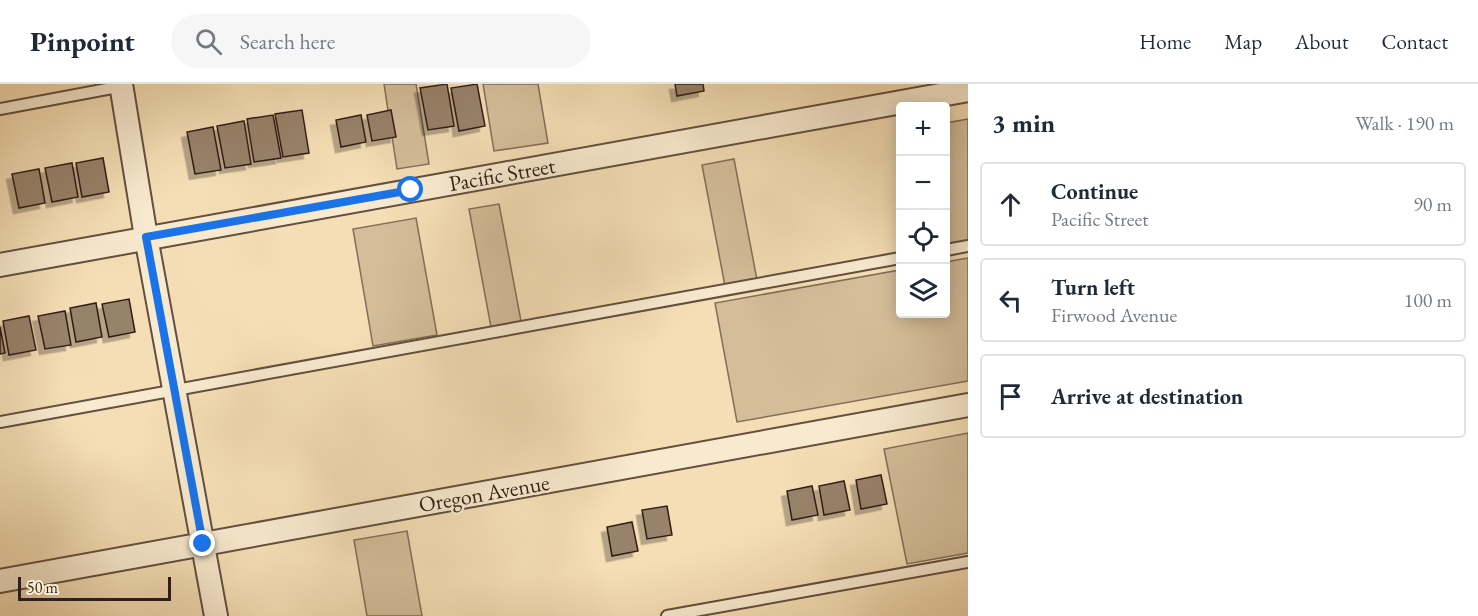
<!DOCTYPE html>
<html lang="en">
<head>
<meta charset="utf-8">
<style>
  :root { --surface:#fff; --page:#f6f6f7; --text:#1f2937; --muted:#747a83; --line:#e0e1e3 }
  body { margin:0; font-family:"EB Garamond",serif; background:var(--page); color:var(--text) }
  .controls { position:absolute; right:18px; top:18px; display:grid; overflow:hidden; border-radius:6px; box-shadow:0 3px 15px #0003 }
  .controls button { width:54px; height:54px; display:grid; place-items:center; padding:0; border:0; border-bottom:2px solid var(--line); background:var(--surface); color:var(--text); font:30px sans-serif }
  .scale { position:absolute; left:18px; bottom:15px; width:153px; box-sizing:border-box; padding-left:6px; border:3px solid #311f18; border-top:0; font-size:16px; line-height:21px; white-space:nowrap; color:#311f18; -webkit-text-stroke:4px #f8eacf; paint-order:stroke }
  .stop { position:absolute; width:18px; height:18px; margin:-14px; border:4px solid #1a73e8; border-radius:50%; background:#fff }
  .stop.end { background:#1a73e8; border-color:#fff; box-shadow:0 2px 6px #0008 }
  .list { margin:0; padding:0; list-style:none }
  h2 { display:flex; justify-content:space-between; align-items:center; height:78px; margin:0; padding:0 24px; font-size:26px }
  h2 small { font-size:20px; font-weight:400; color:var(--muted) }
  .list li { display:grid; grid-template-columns:39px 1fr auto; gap:18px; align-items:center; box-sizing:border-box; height:84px; margin:0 12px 12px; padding:0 12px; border:2px solid var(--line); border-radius:6px }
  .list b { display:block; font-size:22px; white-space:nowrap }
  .list p { margin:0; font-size:20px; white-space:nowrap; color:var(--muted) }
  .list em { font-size:20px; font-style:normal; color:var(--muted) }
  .icon { flex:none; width:33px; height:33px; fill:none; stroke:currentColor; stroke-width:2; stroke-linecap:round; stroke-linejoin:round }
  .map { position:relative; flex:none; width:968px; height:532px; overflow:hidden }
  header { display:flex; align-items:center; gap:36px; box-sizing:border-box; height:84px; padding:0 30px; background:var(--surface); border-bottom:2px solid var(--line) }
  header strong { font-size:28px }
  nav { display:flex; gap:33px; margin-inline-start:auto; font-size:21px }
  .search { width:420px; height:54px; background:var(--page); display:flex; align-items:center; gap:15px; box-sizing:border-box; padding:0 21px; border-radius:33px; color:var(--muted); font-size:22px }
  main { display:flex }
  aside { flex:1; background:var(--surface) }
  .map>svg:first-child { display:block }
  .green { fill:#d4be9a; stroke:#826e59; stroke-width:1.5 }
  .building { fill:#97826a; stroke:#311f18; stroke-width:1.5; filter:url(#shadow) }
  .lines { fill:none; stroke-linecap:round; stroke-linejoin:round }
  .lane-casing { stroke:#624f3f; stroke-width:14 }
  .street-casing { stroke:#624f3f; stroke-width:26 }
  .lane { stroke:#f8eacf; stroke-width:10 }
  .street { stroke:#f8eacf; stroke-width:22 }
  .route { stroke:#1a73e8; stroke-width:8 }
  .labels { text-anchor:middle; stroke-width:5; stroke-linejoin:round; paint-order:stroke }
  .street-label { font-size:22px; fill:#311f18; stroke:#f8eacf }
</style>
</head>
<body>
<header>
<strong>Pinpoint</strong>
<div class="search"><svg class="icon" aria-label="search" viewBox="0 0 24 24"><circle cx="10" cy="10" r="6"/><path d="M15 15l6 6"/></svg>Search here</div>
<nav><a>Home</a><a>Map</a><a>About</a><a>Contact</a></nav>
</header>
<main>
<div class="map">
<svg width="968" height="532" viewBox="0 0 968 532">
  <defs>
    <filter id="shadow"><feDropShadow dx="-5.5" dy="5.5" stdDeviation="0" flood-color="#0004"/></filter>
  </defs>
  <rect width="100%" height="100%" fill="#f5deb5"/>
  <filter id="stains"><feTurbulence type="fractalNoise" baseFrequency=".00333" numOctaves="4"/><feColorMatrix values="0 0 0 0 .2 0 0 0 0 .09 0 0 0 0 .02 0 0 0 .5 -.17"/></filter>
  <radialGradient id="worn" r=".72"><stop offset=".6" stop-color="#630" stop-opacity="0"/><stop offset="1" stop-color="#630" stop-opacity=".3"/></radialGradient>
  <g class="green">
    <path d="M384,0h32l13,80 -32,5z"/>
    <path d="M483,0h55l10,59 -54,8z"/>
    <path d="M968,35v122l-22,4v-122z"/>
    <path d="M734,75l23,121 -32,6 -23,-121z"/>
    <path d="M499,120l22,117 -30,6 -22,-118z"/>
    <path d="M416,134l21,117 -64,11 -20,-117z"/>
    <path d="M968,174v123l-231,41 -22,-119 185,-33v44h46v-52z"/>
    <path d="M968,349v120l-61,11 -23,-115z"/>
    <path d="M407,447l15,85h-55l-13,-76z"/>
  </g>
  <g class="building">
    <path d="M447,0l7,42 -26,4 -8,-42z"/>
    <path d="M477,0l8,42 -26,5 -8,-43z"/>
    <path d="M675,0h28l1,7 -27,5z"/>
    <path d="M302,26l7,43 -26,4 -8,-43z"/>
    <path d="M391,26l5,27 -24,4 -5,-26z"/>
    <path d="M273,31l8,43 -27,4 -7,-43z"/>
    <path d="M361,31l5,27 -25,5 -5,-27z"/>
    <path d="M244,37l7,43 -26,4 -8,-42z"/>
    <path d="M213,43l8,43 -26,4 -8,-42z"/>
    <path d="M103,74l6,34 -27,5 -6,-34z"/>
    <path d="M72,79l6,34 -26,5 -7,-34z"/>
    <path d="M39,85l6,34 -26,5 -7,-34z"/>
    <path d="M129,215l6,33 -26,5 -7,-33z"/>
    <path d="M96,219l6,34 -26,5 -6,-34z"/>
    <path d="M65,227l6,34 -26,4 -7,-33z"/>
    <path d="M29,232l7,34 -27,5 -6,-34z"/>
    <path d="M0,243l5,26 -5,1z"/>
    <path d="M881,391l6,29 -26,5 -5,-29z"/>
    <path d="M844,397l6,29 -26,5 -5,-29z"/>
    <path d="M812,402l6,29 -26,5 -5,-29z"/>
    <path d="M667,422l5,29 -25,4 -5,-29z"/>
    <path d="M632,438l6,29 -26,5 -5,-29z"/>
  </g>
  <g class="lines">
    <defs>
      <g id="lane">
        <path d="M0,25l123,-23"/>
        <path d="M946,166l22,-4"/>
        <path d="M0,338l900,-164"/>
        <path d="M667,532l301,-54"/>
      </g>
      <g id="street">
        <path d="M121,0l25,153 70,379"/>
        <path d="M0,181l968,-175"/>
        <path d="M0,497l968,-176"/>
      </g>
    </defs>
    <use href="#lane" class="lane-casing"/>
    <use href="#street" class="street-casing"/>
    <use href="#lane" class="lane"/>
    <use href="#street" class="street"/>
  </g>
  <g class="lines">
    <path class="route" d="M203,460l-57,-307 265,-47"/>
  </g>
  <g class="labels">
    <g class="street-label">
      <text transform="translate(502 90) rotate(-10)" y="8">Pacific Street</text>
      <text transform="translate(484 409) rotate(-10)" y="8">Oregon Avenue</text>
    </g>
  </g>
  <rect width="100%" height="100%" filter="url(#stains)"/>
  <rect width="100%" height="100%" fill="url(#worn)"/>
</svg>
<div class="controls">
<button>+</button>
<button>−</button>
<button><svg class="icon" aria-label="locate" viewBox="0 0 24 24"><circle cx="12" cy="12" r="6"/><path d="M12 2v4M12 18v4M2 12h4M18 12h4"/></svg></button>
<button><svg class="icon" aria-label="layers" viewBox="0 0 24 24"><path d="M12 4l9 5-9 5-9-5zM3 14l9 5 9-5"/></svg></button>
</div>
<div class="scale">50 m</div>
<div class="stop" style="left:411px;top:106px"></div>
<div class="stop end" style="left:203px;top:460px"></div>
</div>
<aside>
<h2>3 min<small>Walk · 190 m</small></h2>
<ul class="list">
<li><svg class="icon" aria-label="ahead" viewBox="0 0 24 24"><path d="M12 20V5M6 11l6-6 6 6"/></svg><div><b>Continue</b><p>Pacific Street</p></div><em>90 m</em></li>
<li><svg class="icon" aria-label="left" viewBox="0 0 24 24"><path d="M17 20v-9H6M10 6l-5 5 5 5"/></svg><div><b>Turn left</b><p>Firwood Avenue</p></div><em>100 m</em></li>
<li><svg class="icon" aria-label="arrive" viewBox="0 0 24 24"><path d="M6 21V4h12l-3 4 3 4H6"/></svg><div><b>Arrive at destination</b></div></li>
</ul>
</aside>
</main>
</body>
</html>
